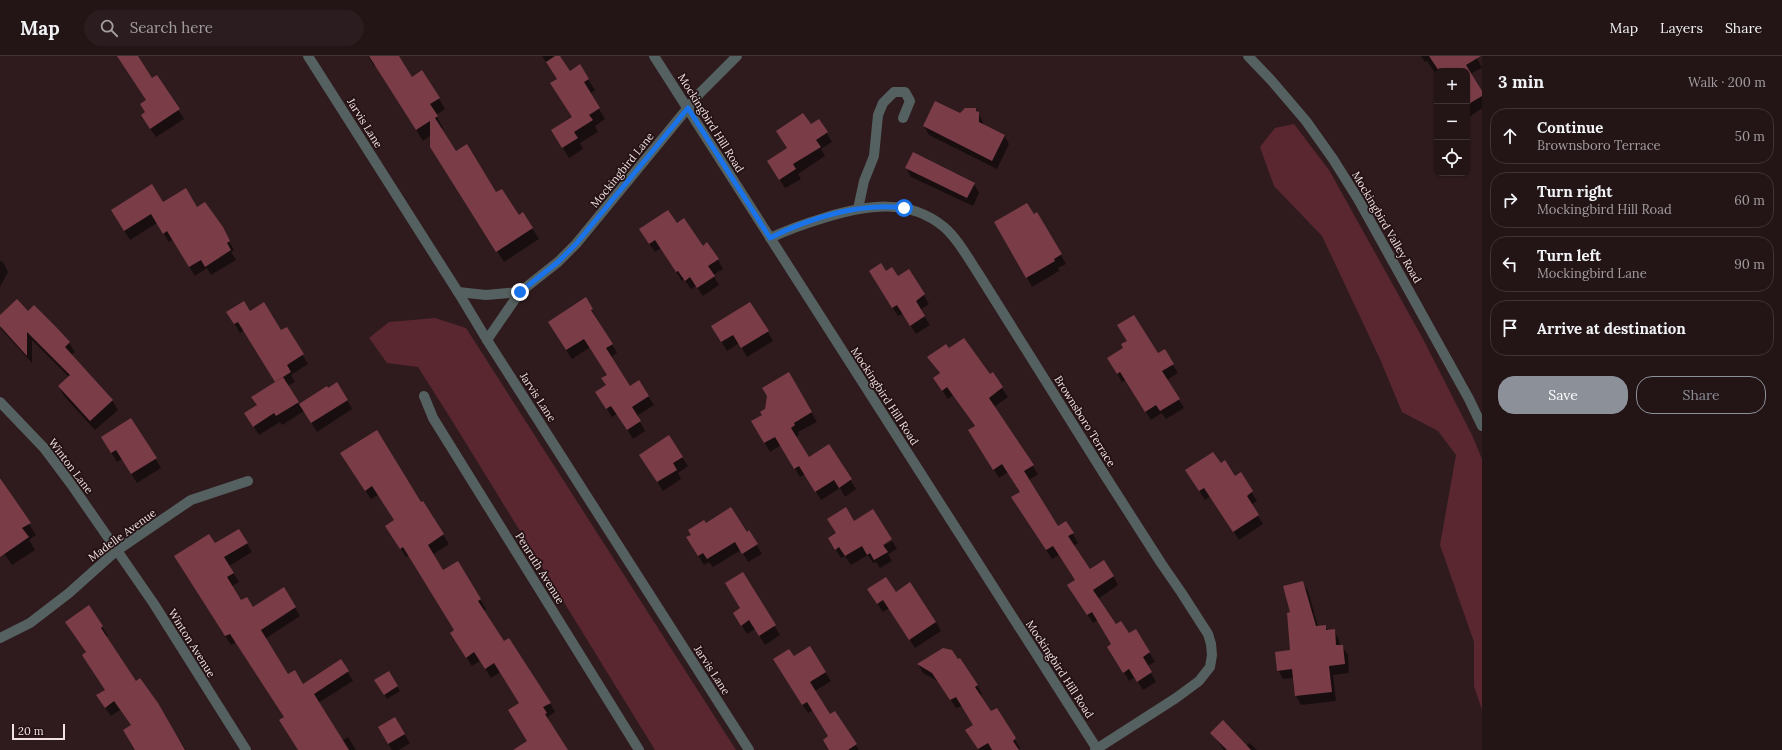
<!DOCTYPE html>
<html lang="en">
<head>
<meta charset="utf-8">
<style>
  :root { --surface:#231416; --page:#2b1d1f; --text:#f1f3f6; --muted:#a39ea1; --line:#403335; --accent:#8c9099 }
  body { margin:0; font-family:Lora,serif; background:var(--page); color:var(--text) }
  .controls { position:absolute; right:12px; top:12px; display:grid; overflow:hidden; border-radius:8px; box-shadow:0 1px 3px #0004 }
  .controls button { width:36px; height:36px; display:grid; place-items:center; padding:0; border:0; border-bottom:1px solid var(--line); background:var(--surface); color:var(--text); font:20px sans-serif }
  .scale { position:absolute; left:12px; bottom:10px; width:53px; box-sizing:border-box; padding-left:4px; border:2px solid #f0e2e3; border-top:0; font-size:11px; line-height:14px; white-space:nowrap; color:#f0e2e3; -webkit-text-stroke:3px #241114; paint-order:stroke }
  .stop { position:absolute; width:12px; height:12px; margin:-9px; border:3px solid #1a73e8; border-radius:50%; background:#fff }
  .stop.end { background:#1a73e8; border-color:#fff; box-shadow:0 1px 4px #0008 }
  .list { margin:0; padding:0; list-style:none }
  h2 { display:flex; justify-content:space-between; align-items:center; height:52px; margin:0; padding:0 16px; font-size:17px }
  h2 small { font-size:13px; font-weight:400; color:var(--muted) }
  .list li { display:grid; grid-template-columns:26px 1fr auto; gap:12px; align-items:center; box-sizing:border-box; height:56px; margin:0 8px 8px; padding:0 8px; border:1px solid var(--line); border-radius:16px }
  .list b { display:block; font-size:15px; white-space:nowrap }
  .list p { margin:0; font-size:13px; white-space:nowrap; color:var(--muted) }
  .list em { font-size:13px; font-style:normal; color:var(--muted) }
  .actions { display:flex; gap:8px; padding:12px 16px }
  .actions a { flex:1; padding:9px 0; border:1px solid var(--accent); border-radius:16px; text-align:center; font-size:14px; color:var(--accent) }
  .actions .main { background:var(--accent); color:#fff }
  .icon { flex:none; width:22px; height:22px; fill:none; stroke:currentColor; stroke-width:2; stroke-linecap:round; stroke-linejoin:round }
  .map { position:relative; flex:none; width:1482px; height:694px; overflow:hidden }
  header { display:flex; align-items:center; gap:24px; box-sizing:border-box; height:56px; padding:0 20px; background:var(--surface); border-bottom:1px solid var(--line) }
  header strong { font-size:19px }
  nav { display:flex; gap:22px; margin-inline-start:auto; font-size:14px }
  .search { width:280px; height:36px; background:var(--page); display:flex; align-items:center; gap:10px; box-sizing:border-box; padding:0 14px; border-radius:22px; color:var(--muted); font-size:15px }
  main { display:flex }
  aside { flex:1; background:var(--surface) }
  .map>svg:first-child { display:block }
  .green { fill:#5a2731 }
  .shadow { fill:#0007 }
  .building { fill:#7a3d47 }
  .lines { fill:none; stroke-linecap:round; stroke-linejoin:round }
  .minor { stroke:#556160; stroke-width:10 }
  .route { stroke:#1a73e8; stroke-width:5 }
  .labels { text-anchor:middle; stroke-width:3.5; stroke-linejoin:round; paint-order:stroke }
  .street-label { font-size:11px; fill:#f0e2e3; stroke:#241114 }
</style>
</head>
<body>
<header>
<strong>Map</strong>
<div class="search"><svg class="icon" aria-label="search" viewBox="0 0 24 24"><circle cx="10" cy="10" r="6"/><path d="M15 15l6 6"/></svg>Search here</div>
<nav><a>Map</a><a>Layers</a><a>Share</a></nav>
</header>
<main>
<div class="map">
<svg width="1482" height="694" viewBox="0 0 1482 694">
  <rect width="100%" height="100%" fill="#2f1b1d"/>
  <g class="green">
    <path d="M1294,68l35,46 94,169 49,96 10,24v251l-8,-24v-44l-34,-97 16,-90 -18,-24 -36,-19 -22,-53 -58,-123 -48,-50 -14,-39 15,-19z"/>
    <path d="M435,262l31,10 270,422h-81l-204,-331 -33,-52 -31,-4 -18,-25 20,-16z"/>
  </g>
  <g class="shadow">
    <path d="M118,0h18l15,23 5,-3 28,43 -28,18 -9,-13v-23z"/>
    <path d="M368,0h25l19,22 27,21 6,10 -9,6 7,13 -2,1 14,23 63,64 5,-2 16,25 -35,23 -66,-104 -7,-23 -8,6 -47,-76 -2,1z"/>
    <path d="M542,0h17l11,16 10,-6 15,24 -5,4 15,25 -10,7 3,6 -18,11 3,6 -14,9 -10,-16 14,-24 -15,-38z"/>
    <path d="M1421,0h55l6,12 -12,6 12,19v15l-13,9 -2,-3v-43h-30v5l-10,-15 -2,1z"/>
    <path d="M976,53l7,13v3l21,10 5,9 -12,25 -68,-34 -5,-9z"/>
    <path d="M819,64l13,22 -11,7 4,7 -27,18 3,5 -16,9 -11,-17 14,-22 23,-23z"/>
    <path d="M906,112l68,16 5,9 -6,13 -62,-29z"/>
    <path d="M163,147l52,13 19,34 -3,2 5,8 -25,15 -4,-7 -12,8 -22,-36 -4,2 -12,-19 -27,17 -13,-21z"/>
    <path d="M1037,157l29,51 -8,4 1,3 -27,16 -36,-65z"/>
    <path d="M677,168l41,36 5,9 -10,6 6,10 -16,11 -7,-10 -5,3 -7,-10 -2,2 -21,-33 -6,4 -10,-14z"/>
    <path d="M0,205l3,1 5,10 -8,15z"/>
    <path d="M908,214l21,34 -9,6 10,15 -14,9 -13,-20 -5,2 -23,-35 11,-9 12,5z"/>
    <path d="M585,242l32,55 -6,4 19,31 18,8 6,9 -17,11 8,15 -12,8 -16,-25 -5,3 -10,-16 5,-15v-11l-17,-28 -18,12 -18,-28z"/>
    <path d="M750,247l23,38 -26,16 -8,-14 -12,8 -9,-15z"/>
    <path d="M250,256l31,20 5,-3 22,35 -17,11 4,7 -8,4 12,19 28,-17 20,12 5,9 -35,23 -13,-21 -22,14 -2,-3 -21,13 -8,-13 7,-17 18,-23 -32,-52 -4,3 -7,-12z"/>
    <path d="M0,260l69,27 6,9 -4,3 41,45 6,10 -23,20 -31,-34 -5,-9 10,-10 -37,-37v23l-31,-34z"/>
    <path d="M949,294l41,26 2,-2 16,23 -14,10 44,67 -9,6 28,47 9,-5 12,21 -5,3 17,25 23,5 5,9 -20,14 17,27 13,9 8,-5 19,32 -8,4 9,16 -13,8 -8,-13 -6,4 -20,-34 3,-2 -14,-25 -5,3 -19,-29 2,-14 -17,-25 -7,4 -35,-53 4,-14 -13,-20 -9,6 -24,-38v-13l-22,-32 -5,4 -14,-20 6,-5 -11,-17z"/>
    <path d="M1164,295l14,22 -11,7 17,28 -18,11 -4,-6 -11,7 -25,-40 -4,2 -9,-15 45,-12z"/>
    <path d="M789,318l28,48 -19,10 1,3 -4,2 14,21 20,-13 27,44 -11,8 -5,-9 -19,12 -16,-26 -5,3 -19,-32 -11,7 -18,-31 11,-6z"/>
    <path d="M131,363l30,49 -24,15 -15,-24 -5,3 -15,-25z"/>
    <path d="M682,401l6,9 -10,7 3,6 -18,12 -17,-27z"/>
    <path d="M346,406l74,42 2,-1 27,41 -17,11 10,16 15,-9 29,47 -3,2 20,32 47,60 5,9 -7,5 2,6 17,27h-32l-15,-47 -20,-31 -9,6 -11,-17 -8,5 -16,-24 -1,-12 -46,-75 -3,2 -14,-22 3,-14 -17,-26 -7,4z"/>
    <path d="M1221,409l14,13 5,-4 17,27 -6,4 12,19 -24,16 -29,-44 -5,4 -13,-21z"/>
    <path d="M0,421l36,58 -7,5 6,10 -23,15 -12,-17z"/>
    <path d="M854,467l26,25 12,-7 5,8 -9,5 4,7 -12,7 -4,-6 -3,1 -5,-8 -17,10 -6,-9 -4,2 -7,-11z"/>
    <path d="M706,468l40,10 3,-2 13,22 -14,8 -7,-12 -28,17 -4,-5 -5,3 -11,-18z"/>
    <path d="M239,474l13,22 -23,14 10,16 -7,4 9,16 11,6 32,-19 16,27 -35,23 23,37 15,9 38,-24 12,20 -35,22 24,38 6,-4 8,13h-58l-13,-33 -49,-75 -5,3 -51,-80z"/>
    <path d="M742,518l38,61 -15,10 -10,-16 -8,5 -13,-21 8,-5z"/>
    <path d="M1302,526l6,9 10,35h7l3,5 6,-1 5,10 1,6h2l6,9 1,18 -16,2 3,26 -35,4 -5,-9 -2,-18 -11,1 -5,-9 13,-19v-38z"/>
    <path d="M896,537l40,29 5,9 -26,17 -26,-40 -6,4 -9,-13z"/>
    <path d="M89,551l19,29 -2,1 30,45 42,58 1,-1 7,11h-50l-4,-24 -12,-16 -9,6 -8,-11 3,-15 -19,-37 -16,-22z"/>
    <path d="M793,602l32,14 6,9 -16,10 15,24 5,-3 24,38h-29l-1,-14 -16,-26 -5,3 -29,-45z"/>
    <path d="M918,608l59,21 5,9 -2,2 10,17 6,-4 24,39 -2,2h-39l-7,-11 2,-14 -12,-19 -6,2 -17,-26 -16,-9z"/>
    <path d="M388,617l12,18 -13,8 -11,-18z"/>
    <path d="M1212,677l34,13 4,-3 7,7h-33z"/>
    <path d="M404,678l6,9 -11,7h-7l-8,-13z"/>
  </g>
  <g class="building">
    <path d="M117,0h21l14,22 5,-3 23,34 -30,20 -9,-14 4,-3 -5,-8 6,-4z"/>
    <path d="M369,0h30l13,21 10,-7 18,28 -10,6 8,12 -3,2 21,33 11,-7 29,48 6,-3 17,26 4,-3 10,16 -37,24 -66,-105v-26l-14,9z"/>
    <path d="M555,0h5l10,15 10,-7 9,15 -5,3 16,26 -11,7 4,5 -19,12 4,6 -16,10 -11,-18 21,-13 -22,-34 7,-4 -11,-17z"/>
    <path d="M1429,0h52l-15,9 16,26v5l-15,9v-34h-28z"/>
    <path d="M935,45l25,12 5,-5h11v3l3,1v10l26,13 -13,26 -69,-35z"/>
    <path d="M803,57l8,11 8,-5 9,13 -12,8 5,7 -28,17 3,5 -17,11 -12,-19 20,-13 -11,-17z"/>
    <path d="M913,96l62,31 -8,15 -62,-30z"/>
    <path d="M152,128l11,18 23,-14 11,19 8,-5 18,25 7,14 -3,2 4,7 -26,17 -4,-7 -12,7 -22,-36 -4,3 -12,-20 -27,17 -13,-21z"/>
    <path d="M1027,147l7,11 3,-2 25,42 -8,5 1,2 -29,17 -32,-56z"/>
    <path d="M668,154l9,13 7,-5 19,28 4,-4 12,17 -11,7 7,10 -18,12 -7,-11 -5,4 -7,-10 -2,1 -21,-32 -6,4 -10,-15z"/>
    <path d="M881,207l5,8 6,-4 6,9 11,-7 16,25 -9,7 9,15 -15,10 -13,-21 -5,3 -23,-37z"/>
    <path d="M586,241l7,12 -2,1 22,34 -7,4 24,38 9,-6 10,16 -17,11 9,14 -14,9 -16,-24 -5,3 -11,-17 11,-7 -5,-7 6,-3 -23,-36 -18,11 -18,-28z"/>
    <path d="M17,243l11,12 6,-6 22,22 14,15 -5,5 48,53 -23,21 -32,-35 12,-11 -43,-43v24l-27,-30v-11z"/>
    <path d="M244,245l6,10 14,-9 17,28 6,-3 17,27 -17,11 4,7 -16,10 -37,-60 -4,2 -8,-12z"/>
    <path d="M750,246l19,29 -28,17 -8,-13 -12,7 -10,-16z"/>
    <path d="M1134,259l24,38 7,-4 9,15 -12,7 18,28 -20,12 -4,-6 -11,7 -25,-40 -3,2 -10,-16 16,-10 -2,-4 6,-3 -10,-16z"/>
    <path d="M964,282l26,36 3,-2 10,15 -14,11 45,67 -10,6 34,55 8,-5 8,12 -6,3 22,33 14,-9 10,16 -21,14 23,34 5,-3 8,12 7,-4 14,23 -7,5 9,15 -15,10 -8,-13 -6,4 -16,-26 4,-3 -19,-32 -5,3 -20,-30 8,-5 -22,-34 -7,4 -35,-53 9,-5 -18,-28 -9,6 -25,-40 7,-4 -28,-39 -5,4 -9,-13 7,-5 -13,-16 19,-13 3,4z"/>
    <path d="M789,316l23,40 -18,11 1,2 -4,3 18,29 20,-13 23,35 -13,9 -5,-8 -19,12 -16,-26 -5,3 -19,-32 -11,6 -13,-22 11,-6 -2,-3 5,-3 2,-13 -5,-8z"/>
    <path d="M283,321l16,25 -23,14 -2,-3 -21,14 -9,-14 13,-8 -6,-8z"/>
    <path d="M337,326l11,18 -37,23 -12,-19 28,-18 1,2z"/>
    <path d="M131,362l26,40 -26,16 -15,-24 -5,3 -10,-16z"/>
    <path d="M377,374l44,72 2,-1 21,33 -16,11 15,25 15,-9 23,38 -3,2 26,40 5,-3 42,65 -8,4 4,6 -2,1 23,36h-55l14,-9 -19,-31 11,-7 -25,-40 -9,6 -11,-17 -8,6 -16,-25 4,-3 -51,-83 -3,2 -15,-23 9,-6 -22,-34 -7,5 -25,-38z"/>
    <path d="M669,379l14,22 -10,6 4,7 -20,12 -18,-27z"/>
    <path d="M1213,396l8,11 4,-3 10,16 6,-4 12,19 -6,5 12,19 -26,17 -29,-44 -5,3 -14,-21z"/>
    <path d="M0,422l31,45 -9,5 7,9 -29,20z"/>
    <path d="M731,451l16,25 2,-2 9,14 -16,10 -7,-12 -28,17 -4,-6 -5,3 -12,-19 5,-2 -3,-5 16,-10 2,3z"/>
    <path d="M846,451l8,14 19,-12 19,30 -9,6 5,7 -14,8 -4,-7 -3,2 -5,-9 -17,10 -6,-9 -4,3 -7,-12 8,-5 -9,-14z"/>
    <path d="M239,473l9,14 -24,14 10,16 -7,4 14,23 6,-3 6,10 31,-20 12,20 -35,23 27,44 7,-4 8,14 38,-25 8,12 -35,23 35,56h-51l-19,-30 5,-3 -54,-83 -5,2 -51,-80 35,-22 6,9z"/>
    <path d="M743,516l33,53 -17,11 -10,-16 -8,6 -8,-13 7,-5 -15,-25z"/>
    <path d="M886,521l10,15 14,-10 26,40 -27,18 -26,-40 -6,4 -10,-15z"/>
    <path d="M1303,525l13,45 10,-1v5l9,-1 1,16h7l2,19 -16,2 3,26 -37,4 -3,-27 -15,2 -2,-19 15,-2 -3,-37 3,-1 -7,-26z"/>
    <path d="M89,549l14,21 -2,2 35,53 4,-3 18,25 27,47h-50l-12,-20 8,-5 -17,-24 -9,7 -9,-13 9,-5 -23,-35 4,-3 -21,-30z"/>
    <path d="M810,590l16,26 -16,10 20,32 5,-3 22,33 -9,6h-19l-6,-10 5,-4 -21,-34 -5,3 -29,-46 16,-10 5,7z"/>
    <path d="M943,592l9,2 6,9 2,-1 18,27 -3,2 16,24 6,-3 19,30 -3,3 6,9h-27l-4,-7 -10,6 -13,-19 8,-5 -17,-28 -6,3 -18,-27 -15,-9z"/>
    <path d="M389,615l9,15 -14,9 -10,-15z"/>
    <path d="M395,661l10,17 -17,10 -10,-17z"/>
    <path d="M1223,664l28,30h-24l-17,-17z"/>
  </g>
  <g class="lines">
    <g class="minor">
      <path d="M308,0l150,236 29,48 262,410"/>
      <path d="M654,0l443,693"/>
      <path d="M1248,0l23,24 35,41 27,38 25,40 111,200 13,27"/>
      <path d="M858,153l6,-28 10,-25 4,-41 5,-12 11,-11h11l5,9 -7,17"/>
      <path d="M770,182c19,-9 37,-15 57,-21 40,-12 82,-19 117,10 14,12 24,31 34,46l128,204 55,86 20,29 27,42 3,10 1,11 -2,12 -11,14 -23,17 -81,52"/>
      <path d="M458,236l28,3 34,-3"/>
      <path d="M487,284l33,-48 38,-30 18,-18 124,-151 37,-37"/>
      <path d="M424,340l9,22 206,332"/>
      <path d="M0,346l44,46 27,36 83,120 92,146"/>
      <path d="M0,582l30,-15 39,-30 47,-42 75,-51 57,-19"/>
    </g>
  </g>
  <g class="lines">
    <path class="route" d="M520,236l38,-30 18,-18 112,-136 82,130c39,-20 91,-36 134,-30"/>
  </g>
  <g class="labels">
    <g class="street-label">
      <text transform="translate(365 67) rotate(58)" y="4">Jarvis Lane</text>
      <text transform="translate(711 67) rotate(58)" y="4">Mockingbird Hill Road</text>
      <text transform="translate(622 114) rotate(-51)" y="4">Mockingbird Lane</text>
      <text transform="translate(1387 171) rotate(60)" y="4">Mockingbird Valley Road</text>
      <text transform="translate(885 340) rotate(57)" y="4">Mockingbird Hill Road</text>
      <text transform="translate(538 341) rotate(57)" y="4">Jarvis Lane</text>
      <text transform="translate(1085 365) rotate(58)" y="4">Brownsboro Terrace</text>
      <text transform="translate(71 410) rotate(53)" y="4">Winton Lane</text>
      <text transform="translate(122 479) rotate(-36)" y="4">Madelle Avenue</text>
      <text transform="translate(540 512) rotate(58)" y="4">Penruth Avenue</text>
      <text transform="translate(192 587) rotate(58)" y="4">Winton Avenue</text>
      <text transform="translate(1060 613) rotate(57)" y="4">Mockingbird Hill Road</text>
      <text transform="translate(712 614) rotate(57)" y="4">Jarvis Lane</text>
    </g>
  </g>
</svg>
<div class="controls">
<button>+</button>
<button>−</button>
<button><svg class="icon" aria-label="locate" viewBox="0 0 24 24"><circle cx="12" cy="12" r="6"/><path d="M12 2v4M12 18v4M2 12h4M18 12h4"/></svg></button>
</div>
<div class="scale">20 m</div>
<div class="stop" style="left:904px;top:152px"></div>
<div class="stop end" style="left:520px;top:236px"></div>
</div>
<aside>
<h2>3 min<small>Walk · 200 m</small></h2>
<ul class="list">
<li><svg class="icon" aria-label="ahead" viewBox="0 0 24 24"><path d="M12 20V5M6 11l6-6 6 6"/></svg><div><b>Continue</b><p>Brownsboro Terrace</p></div><em>50 m</em></li>
<li><svg class="icon" aria-label="right" viewBox="0 0 24 24"><path d="M7 20v-9h11M14 6l5 5-5 5"/></svg><div><b>Turn right</b><p>Mockingbird Hill Road</p></div><em>60 m</em></li>
<li><svg class="icon" aria-label="left" viewBox="0 0 24 24"><path d="M17 20v-9H6M10 6l-5 5 5 5"/></svg><div><b>Turn left</b><p>Mockingbird Lane</p></div><em>90 m</em></li>
<li><svg class="icon" aria-label="arrive" viewBox="0 0 24 24"><path d="M6 21V4h12l-3 4 3 4H6"/></svg><div><b>Arrive at destination</b></div></li>
</ul>
<div class="actions"><a class="main">Save</a><a>Share</a></div>
</aside>
</main>
</body>
</html>
